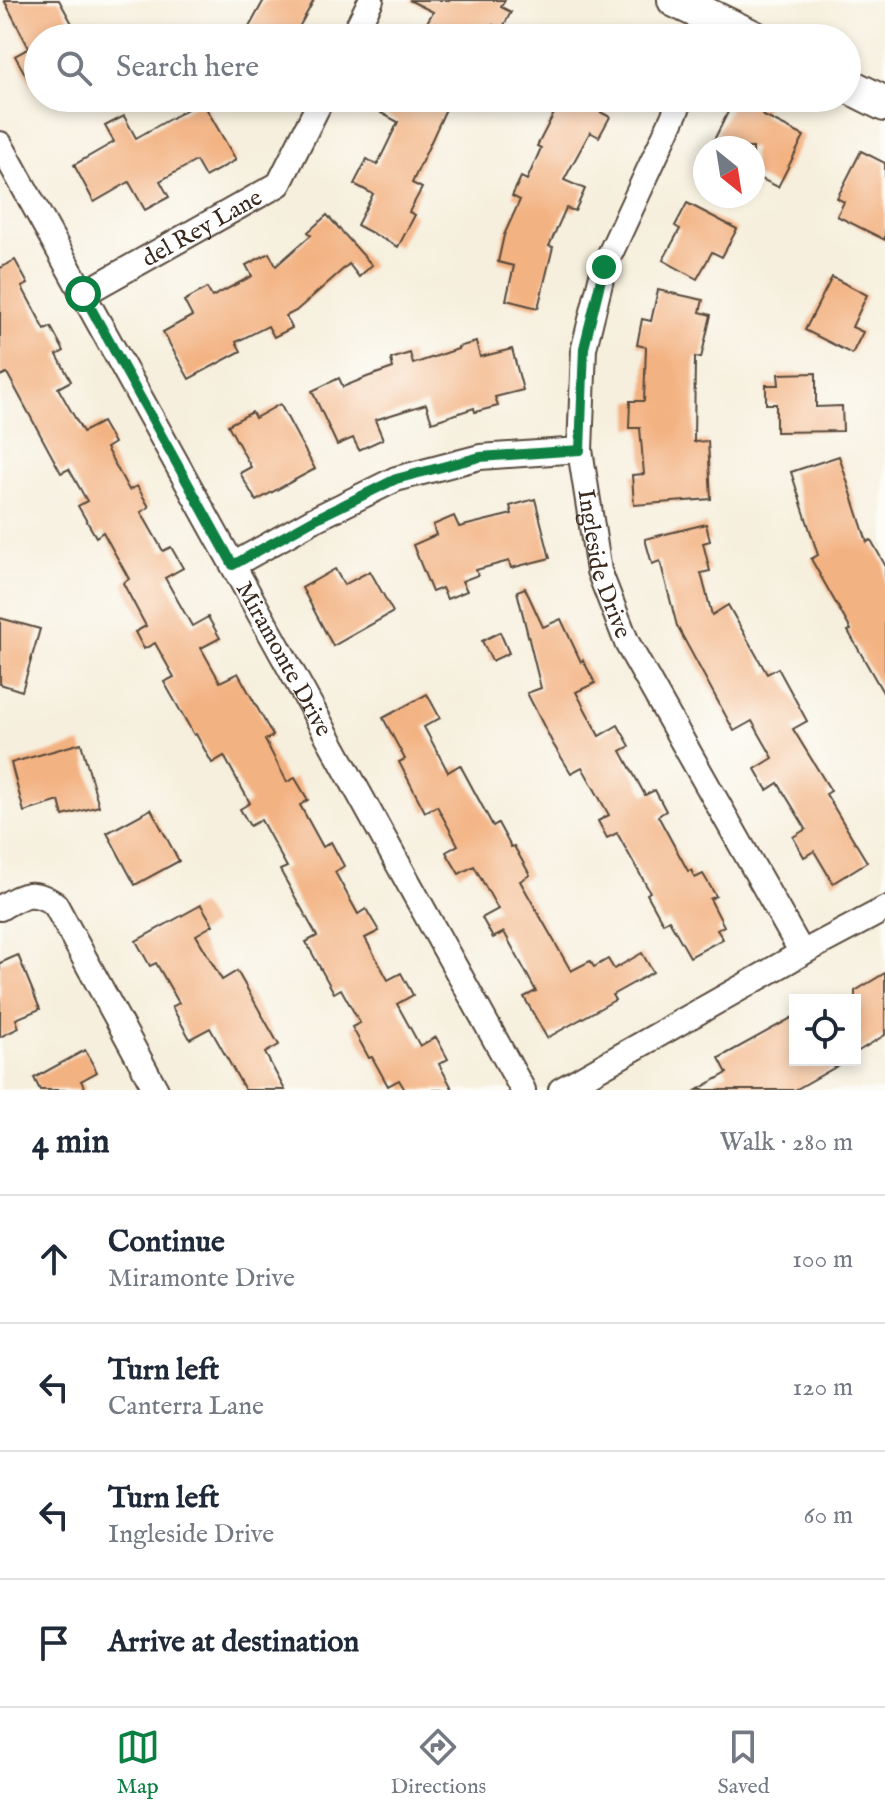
<!DOCTYPE html>
<html lang="en">
<head>
<meta charset="utf-8">
<style>
  :root { --surface:#fff; --page:#f6f6f7; --text:#1f2937; --muted:#747a83; --line:#e0e1e3; --accent:#0b8043 }
  body { margin:0; font-family:"IM FELL English",serif; background:var(--page); color:var(--text) }
  .controls { position:absolute; right:24px; bottom:24px; display:grid; overflow:hidden; border-radius:0px; box-shadow:0 4px 12px #0003 }
  .controls button { width:72px; height:72px; display:grid; place-items:center; padding:0; border:0; border-bottom:2px solid var(--line); background:var(--surface); color:var(--text); font:40px sans-serif }
  .compass { position:absolute; left:693px; top:136px; width:72px; height:72px; border-radius:50%; background:var(--surface); box-shadow:0 4px 12px #0003; rotate:150deg }
  .stop { position:absolute; width:24px; height:24px; margin:-18px; border:6px solid #0b8043; border-radius:50%; background:#fff }
  .stop.end { background:#0b8043; border-color:#fff; box-shadow:0 2px 8px #0008 }
  .list { margin:0; padding:0; list-style:none }
  h2 { display:flex; justify-content:space-between; align-items:center; height:104px; margin:0; padding:0 32px; font-size:34px }
  h2 small { font-size:26px; font-weight:400; color:var(--muted) }
  .list li { display:grid; grid-template-columns:52px 1fr auto; gap:24px; align-items:center; box-sizing:border-box; height:128px; padding:0 32px; border-top:2px solid var(--line) }
  .list b { display:block; font-size:30px; white-space:nowrap }
  .list p { margin:0; font-size:26px; white-space:nowrap; color:var(--muted) }
  .list em { font-size:26px; font-style:normal; color:var(--muted) }
  .icon { flex:none; width:44px; height:44px; fill:none; stroke:currentColor; stroke-width:2; stroke-linecap:round; stroke-linejoin:round }
  .map { position:relative; flex:none; width:885px; height:1090px; overflow:hidden }
  .search { position:absolute; background:var(--surface); box-shadow:0 4px 12px #0003; left:24px; right:24px; top:24px; height:88px; display:flex; align-items:center; gap:20px; box-sizing:border-box; padding:0 28px; border-radius:44px; color:var(--muted); font-size:30px }
  .sheet { height:616px; background:var(--surface) }
  nav { display:flex; justify-content:space-around; align-items:center; box-sizing:border-box; height:112px; border-top:2px solid var(--line); background:var(--surface); font-size:22px; color:var(--muted) }
  nav a { display:grid; justify-items:center; gap:4px }
  nav .on { color:var(--accent) }
  .map>svg:first-child { display:block }
  .building { fill:#f3b282 }
  .lines { fill:none; stroke-linecap:round; stroke-linejoin:round }
  .street-casing { stroke:#57483b; stroke-width:28 }
  .secondary-casing { stroke:#57483b; stroke-width:38 }
  .street { stroke:#fff; stroke-width:24 }
  .secondary { stroke:#fff; stroke-width:34 }
  .route { stroke:#0b8043; stroke-width:10 }
  .labels { text-anchor:middle; stroke-width:6; stroke-linejoin:round; paint-order:stroke }
  .street-label { font-size:24px; fill:#3b2a1e; stroke:#fdfcf7 }
</style>
</head>
<body>
<div class="map">
<svg width="885" height="1090" viewBox="0 0 885 1090">
  <rect width="100%" height="100%" fill="#fdfcf7"/>
  <filter id="ink" filterUnits="userSpaceOnUse"><feTurbulence type="fractalNoise" baseFrequency=".0125" numOctaves="2"/><feDisplacementMap in="SourceGraphic" scale="16" xChannelSelector="R" yChannelSelector="G"/><feConvolveMatrix kernelMatrix="1 2 1 2 8 2 1 2 1" color-interpolation-filters="sRGB"/></filter>
  <filter id="wash" filterUnits="userSpaceOnUse"><feTurbulence type="fractalNoise" baseFrequency=".006" numOctaves="4" result="noise"/><feDisplacementMap in="SourceGraphic" scale="32" xChannelSelector="R" yChannelSelector="G"/><feGaussianBlur stdDeviation="1.8" result="paint"/><feColorMatrix in="noise" values="0 0 0 0 0 0 0 0 0 0 0 0 0 0 0 0 0 1.4 0 .05"/><feComposite in="paint" operator="in"/></filter>
  <g filter="url(#wash)">
    <rect width="100%" height="100%" fill="#f6efdd"/>
    <g id="blocks">
      <g class="building">
        <path d="M4,0h55l21,38h-42v59l-23,-41 14,-8z"/>
        <path d="M264,0h50l-21,38h-50z"/>
        <path d="M409,0h96l-4,7 10,5 -9,17 -9,-4 -7,13h-68l15,-26z"/>
        <path d="M388,98h63l-39,85 10,5 -13,24 6,3 -17,32 -41,-22 16,-31 -19,-10 13,-25 10,6 21,-43 -17,-9z"/>
        <path d="M562,98h12l36,19 -11,20 -9,-5 -26,48 21,9 -10,22 -9,-3 -17,38 4,1 -15,61 -32,-8 8,-34 -16,-4 6,-27 16,-35 -8,-4 9,-19 6,3 14,-32 -4,-2z"/>
        <path d="M735,98h16l16,8 -5,9 42,21 -26,51 -25,-12v-27h-43z"/>
        <path d="M202,101l34,59 -31,17 -9,-16 -36,20 9,16 -24,13 -16,-28 -35,20 -20,-37 40,-23 -9,-16 19,-10 12,22z"/>
        <path d="M861,151l24,12v77l-48,-24 7,-14 -7,-4z"/>
        <path d="M687,203l50,26 -15,28 -10,-5 -15,27 -34,-19 17,-31 -5,-3z"/>
        <path d="M327,215l45,50 -13,12 -10,-13 -53,47 -10,5 6,12 -18,9 -6,-11 -32,16 5,9 -52,28 -26,-47 29,-16 -8,-15 23,-13 5,9 40,-21 -6,-11 23,-12 7,13 35,-31 -3,-3z"/>
        <path d="M15,260l13,24 -6,3 23,43 6,-3 13,24 -7,4 14,26 -13,7 25,44 19,-10 12,21 -8,5 23,42 8,-4 12,21 -8,5 22,39 8,-4 12,21 -18,10 27,48 16,-9 12,21 -19,10 19,34 18,-9 35,63 -8,4 22,42 8,-4 13,22 -8,5 23,42 8,-5 13,24 -9,6 23,42 8,-5 13,22 -14,7 23,42 13,-7 12,22 -16,9 23,42 16,-9 12,22 -9,5 14,26h-48l-6,-10 -11,6 -16,-29 -3,1 -17,-31 8,-4 -19,-34 -7,4 -28,-51 11,-6 -37,-66 7,-3 -26,-47 -11,6 -10,-17 10,-6 -26,-47 -12,7 -16,-29 -2,1 -30,-53 10,-5 -19,-34 -11,6 -9,-17 11,-6 -23,-43 6,-4 -26,-47 -7,5 -18,-31 9,-5 -18,-32 -8,4 -54,-100 -7,3v-108z"/>
        <path d="M832,277l35,18 -15,32 11,5 -11,22 -47,-24z"/>
        <path d="M658,290l45,10 -3,12 11,3 -10,43 -6,-1 -1,85 14,-1 3,58 -77,6 -2,-30 12,-1 -4,-46h-11l1,-27h14l2,-54 -9,-2 5,-26 9,2z"/>
        <path d="M476,342l4,15 32,-8 11,41 -28,7 3,9 -23,6 -1,-4 -42,14 -6,-18 -51,16 8,19 -24,11 -6,-12 -16,7 -25,-54 27,-13 4,9 24,-10 26,-9 -2,-9 19,-6 3,11 45,-15v-2z"/>
        <path d="M816,373v34l26,-1 1,25 -67,1v-28h-10v-19h13l-1,-11z"/>
        <path d="M280,404l35,65 -59,32 -16,-28 11,-6 -23,-42 24,-13 3,6z"/>
        <path d="M839,456l28,86 4,-2 14,25v131l-37,-65 3,-1 -40,-71 7,-4 -27,-83z"/>
        <path d="M535,499l15,59 -39,10 -2,-7 -33,9 2,5 -16,6 5,10 -20,8 -5,-11 -10,4 -19,-47 23,-10 -3,-10 21,-9 5,11 53,-13 -2,-8z"/>
        <path d="M706,524l4,17 -7,2 7,28 -9,2 11,42 16,-10 39,69 11,-6 29,53 -14,8 38,62 -5,3 41,68 -34,21 -19,-32 -10,6 -11,-20 13,-8 -28,-46 -11,7 -12,-21 18,-11 -21,-37 -18,10 -57,-105 -17,-65 -8,3 -7,-25z"/>
        <path d="M335,569l9,16 26,-14 23,41 -60,34 -31,-58z"/>
        <path d="M525,588l18,39 18,-8 20,43 2,-2 12,23 -19,9 23,44 19,-11 12,21 -9,5 24,44 10,-5 11,21 -8,5 30,55 3,-1 4,8 8,-4 13,22 -6,3 14,27 -7,4 6,9 -33,18 -21,-37 -6,3 -16,-29 3,-2 -33,-59 -10,5 -9,-17 11,-6 -27,-48 -11,6 -18,-29 -26,-51 14,-5 -24,-97z"/>
        <path d="M0,618l40,11 -18,62 -22,-7z"/>
        <path d="M500,632l9,21 -17,8 -10,-20z"/>
        <path d="M427,694l13,24 -16,9 24,45 12,-7 33,61 5,-3 13,24 3,-1 16,29 -10,6 51,90 19,-10 4,6 14,-8 6,10 28,-16 11,19 -41,23 3,5 -68,38 -23,-41 12,-6 -32,-59 -11,6 -11,-20 16,-9 -24,-43 -15,8 -13,-22 12,-7 -21,-39 -12,6 -26,-50 6,-3 -22,-41z"/>
        <path d="M81,743l18,63 -36,10 -4,-15 -35,11 -13,-49z"/>
        <path d="M151,809l28,52 -44,24 -28,-52z"/>
        <path d="M201,905l12,20 -17,10 26,45 15,-9 42,74 -14,8 20,37h-40l-35,-62 -20,11 -18,-32 7,-4 -23,-40 -6,3 -14,-25z"/>
        <path d="M18,955l22,54 -24,10 3,9 -19,9v-74z"/>
        <path d="M885,973v62l-30,18v-62z"/>
        <path d="M795,1016v44h53l-53,30h-98l30,-17 -8,-15z"/>
        <path d="M85,1050l12,22 -16,9 5,9h-46l-6,-12z"/>
      </g>
    </g>
  </g>
  <g filter="url(#ink)">
    <use href="#blocks" fill-opacity="0" stroke="#57483b" stroke-width="2"/>
    <g class="lines">
      <defs>
        <g id="street">
          <path d="M352,38l19,-38"/>
          <path id="s1" d="M682,98l-78,169 -20,81 -4,102 19,121 28,72 175,310"/>
          <path id="s2" d="M0,144l523,946"/>
          <path id="s3" d="M83,294l196,-110 43,-86"/>
          <path d="M233,565l82,-46 81,-40 84,-22 100,-7"/>
          <path d="M0,908c23,-13 31,-20 55,-4l101,186"/>
          <path d="M561,1090l241,-137 83,-44"/>
        </g>
        <g id="secondary">
          <path d="M675,0l79,38"/>
          <path d="M847,85l38,19"/>
        </g>
      </defs>
      <use href="#street" class="street-casing"/>
      <use href="#secondary" class="secondary-casing"/>
      <use href="#street" class="street"/>
      <use href="#secondary" class="secondary"/>
    </g>
  </g>
  <g class="lines" filter="url(#ink)">
    <path class="route" d="M83,294l150,271 82,-46 81,-40 84,-22 100,-7 4,-102 20,-81"/>
  </g>
  <g class="labels">
    <g class="street-label">
      <text dy="8" stroke="none"><textPath href="#s3" startOffset="136">del Rey Lane</textPath></text>
      <text dy="8" stroke="none"><textPath href="#s1" startOffset="488">Ingleside Drive</textPath></text>
      <text dy="8" stroke="none"><textPath href="#s2" startOffset="588">Miramonte Drive</textPath></text>
    </g>
  </g>
</svg>
<div class="controls">
<button><svg class="icon" aria-label="locate" viewBox="0 0 24 24"><circle cx="12" cy="12" r="6"/><path d="M12 2v4M12 18v4M2 12h4M18 12h4"/></svg></button>
</div>
<svg class="compass" viewBox="-18 -18 36 36"><path d="M0-13l5 13h-10z" fill="#e53935"/><path d="M0 13l5-13h-10z" fill="#747a83"/></svg>
<div class="stop" style="left:83px;top:294px"></div>
<div class="stop end" style="left:604px;top:267px"></div>
<div class="search"><svg class="icon" aria-label="search" viewBox="0 0 24 24"><circle cx="10" cy="10" r="6"/><path d="M15 15l6 6"/></svg>Search here</div>
</div>
<section class="sheet">
<h2>4 min<small>Walk · 280 m</small></h2>
<ul class="list">
<li><svg class="icon" aria-label="ahead" viewBox="0 0 24 24"><path d="M12 20V5M6 11l6-6 6 6"/></svg><div><b>Continue</b><p>Miramonte Drive</p></div><em>100 m</em></li>
<li><svg class="icon" aria-label="left" viewBox="0 0 24 24"><path d="M17 20v-9H6M10 6l-5 5 5 5"/></svg><div><b>Turn left</b><p>Canterra Lane</p></div><em>120 m</em></li>
<li><svg class="icon" aria-label="left" viewBox="0 0 24 24"><path d="M17 20v-9H6M10 6l-5 5 5 5"/></svg><div><b>Turn left</b><p>Ingleside Drive</p></div><em>60 m</em></li>
<li><svg class="icon" aria-label="arrive" viewBox="0 0 24 24"><path d="M6 21V4h12l-3 4 3 4H6"/></svg><div><b>Arrive at destination</b></div></li>
</ul>
</section>
<nav>
<a class="on"><svg class="icon" aria-label="map" viewBox="0 0 24 24"><path d="M3 6l6-2 6 2 6-2v14l-6 2-6-2-6 2zM9 4v14M15 6v14"/></svg>Map</a>
<a><svg class="icon" aria-label="directions" viewBox="0 0 24 24"><path d="M12 3l9 9-9 9-9-9zM9 14v-3h6M13 9l2 2-2 2"/></svg>Directions</a>
<a><svg class="icon" aria-label="saved" viewBox="0 0 24 24"><path d="M7 4h10v16l-5-4-5 4z"/></svg>Saved</a>
</nav>
</body>
</html>
